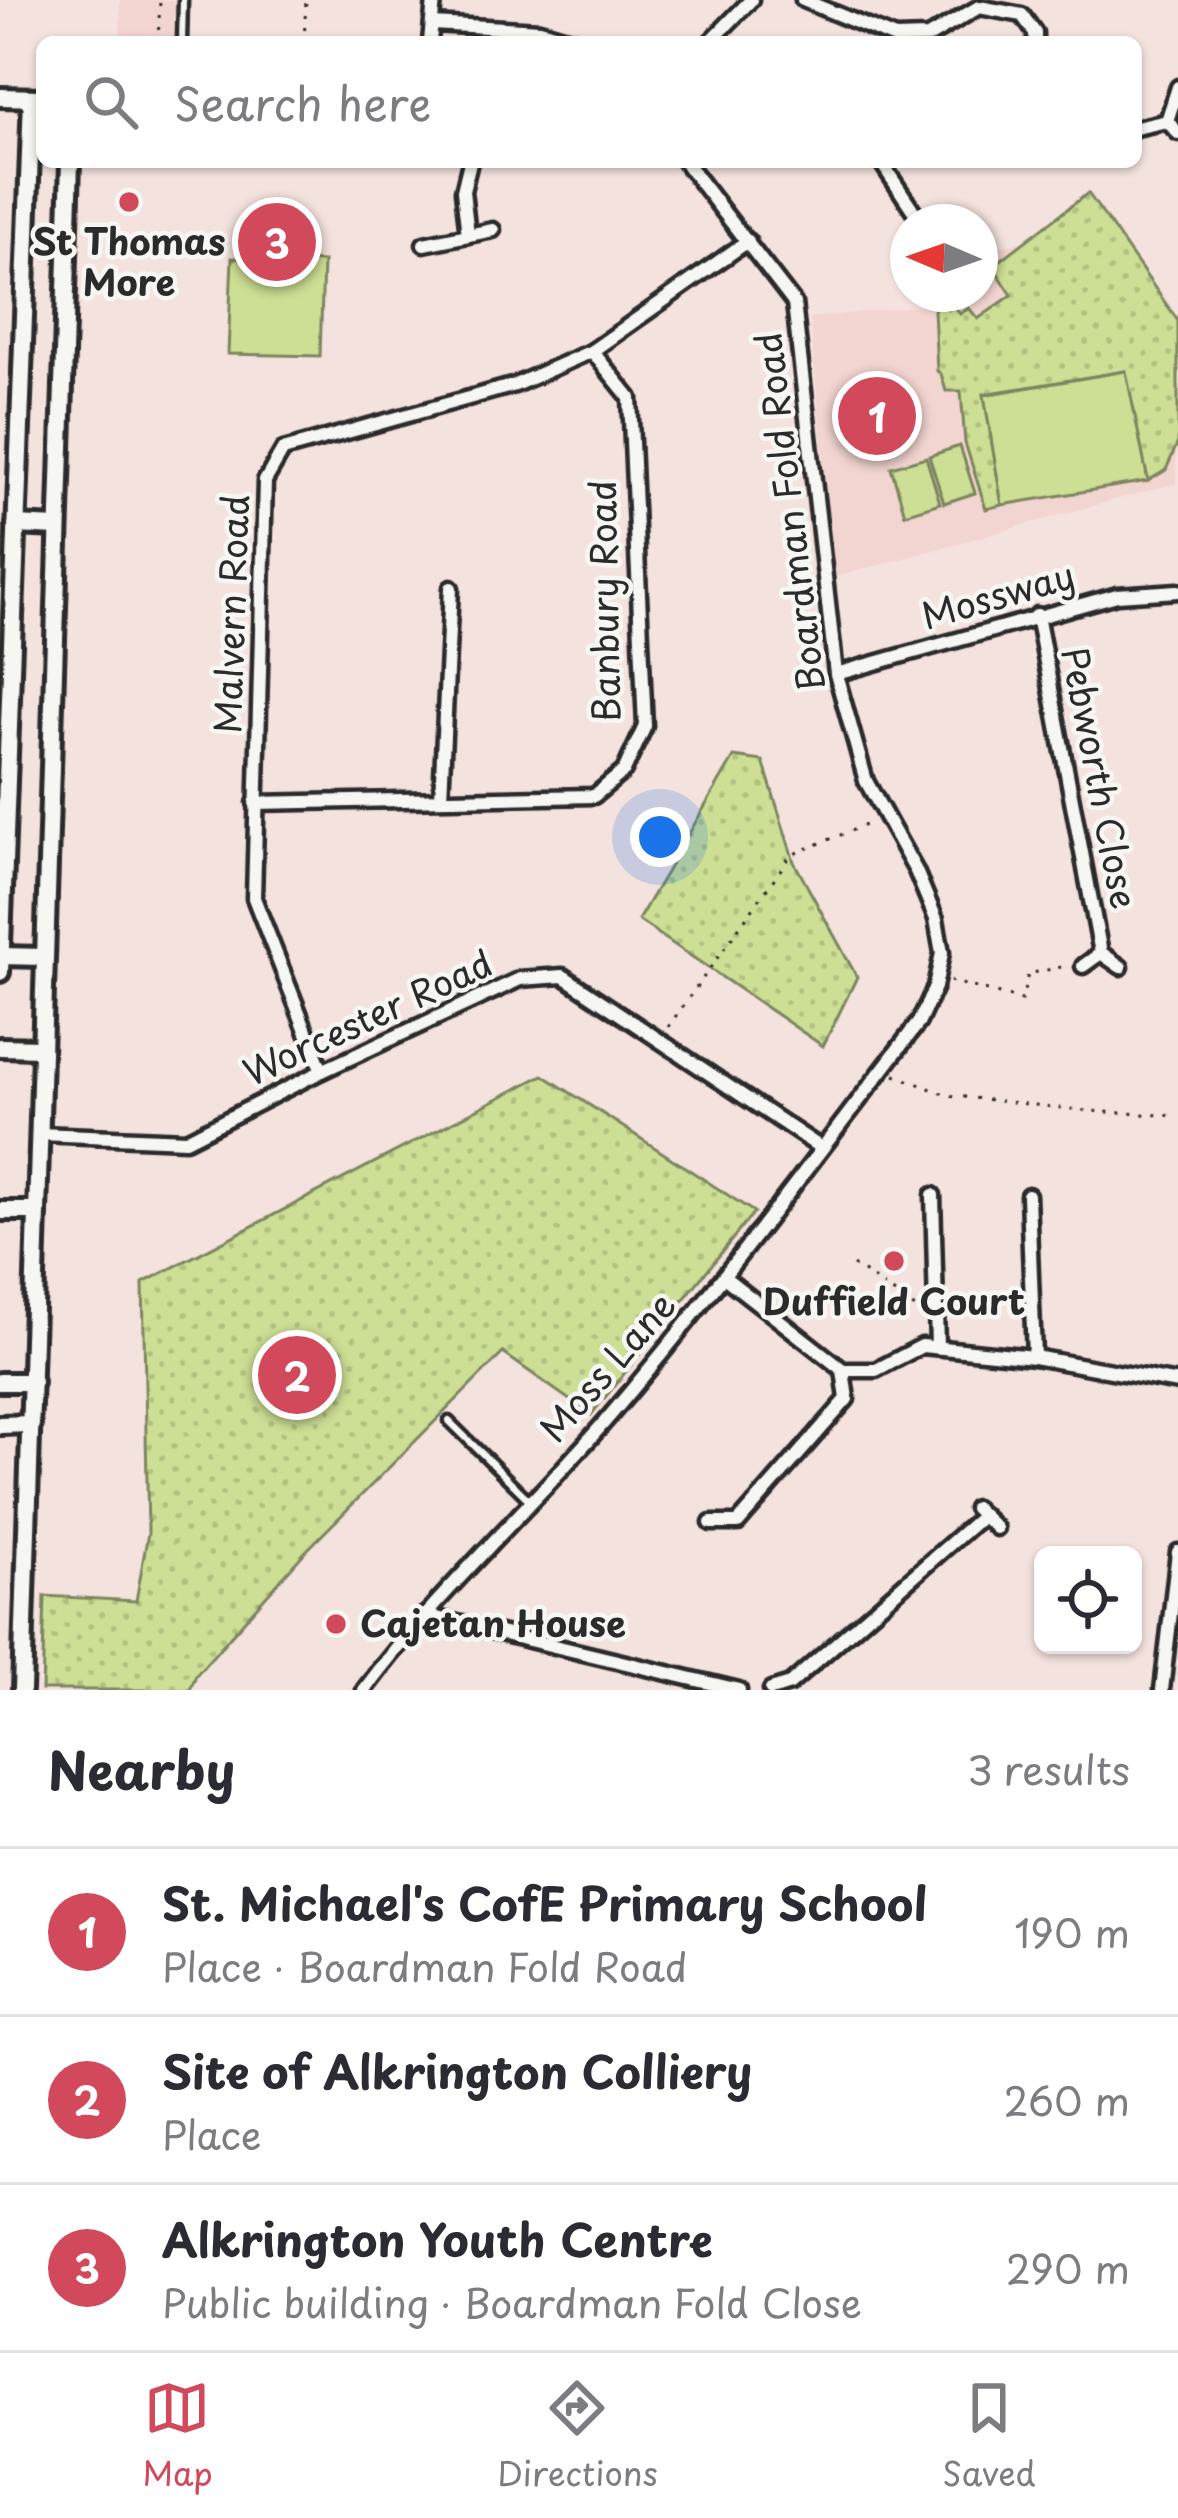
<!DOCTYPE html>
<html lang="en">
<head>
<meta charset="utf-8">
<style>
  :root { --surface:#fff; --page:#f2f2f3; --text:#2b2b33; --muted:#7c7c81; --line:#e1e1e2; --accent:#d1495b }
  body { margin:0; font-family:"Playpen Sans",sans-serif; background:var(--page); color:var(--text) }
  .controls { position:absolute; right:36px; bottom:36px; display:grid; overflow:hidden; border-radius:18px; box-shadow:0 3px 9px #0004 }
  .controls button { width:108px; height:108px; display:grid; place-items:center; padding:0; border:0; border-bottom:3px solid var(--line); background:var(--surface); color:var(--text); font:60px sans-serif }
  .compass { position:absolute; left:890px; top:204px; width:108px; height:108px; border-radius:50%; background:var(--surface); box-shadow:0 3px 9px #0004; rotate:272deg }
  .you { position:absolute; left:660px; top:837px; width:42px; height:42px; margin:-30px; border:9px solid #fff; border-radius:50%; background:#1a73e8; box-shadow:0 0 0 18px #1a73e833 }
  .badge { display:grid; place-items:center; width:78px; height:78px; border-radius:50%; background:var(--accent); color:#fff; font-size:39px; font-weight:700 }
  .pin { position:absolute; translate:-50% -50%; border:6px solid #fff; box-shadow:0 3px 12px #0006 }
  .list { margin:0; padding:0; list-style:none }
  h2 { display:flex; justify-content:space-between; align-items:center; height:156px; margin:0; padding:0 48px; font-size:51px }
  h2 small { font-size:39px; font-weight:400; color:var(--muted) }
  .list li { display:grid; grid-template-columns:78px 1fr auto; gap:36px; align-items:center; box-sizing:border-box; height:168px; padding:0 48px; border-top:3px solid var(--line) }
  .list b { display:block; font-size:45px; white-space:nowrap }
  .list p { margin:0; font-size:39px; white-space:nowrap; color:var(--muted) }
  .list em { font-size:39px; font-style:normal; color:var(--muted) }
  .icon { flex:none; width:66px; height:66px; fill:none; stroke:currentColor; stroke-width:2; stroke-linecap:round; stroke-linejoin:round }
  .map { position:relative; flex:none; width:1178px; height:1690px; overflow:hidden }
  .search { position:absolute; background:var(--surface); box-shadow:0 3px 9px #0004; left:36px; right:36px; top:36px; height:132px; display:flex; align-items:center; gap:30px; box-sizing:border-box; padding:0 42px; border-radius:18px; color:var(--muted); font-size:45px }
  .sheet { height:660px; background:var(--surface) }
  nav { display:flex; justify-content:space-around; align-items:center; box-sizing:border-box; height:168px; border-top:3px solid var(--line); background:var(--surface); font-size:33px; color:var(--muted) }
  nav a { display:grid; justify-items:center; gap:6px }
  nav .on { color:var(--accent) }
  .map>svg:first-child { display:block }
  .built { fill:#f2d4d0 }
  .grass { fill:url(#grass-dots); stroke:#7c8560; stroke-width:3 }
  .park { fill:#cddf94; stroke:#7c8560; stroke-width:3 }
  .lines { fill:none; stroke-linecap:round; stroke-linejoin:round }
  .service-casing { stroke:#2b2b2b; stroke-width:15 }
  .minor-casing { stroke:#2b2b2b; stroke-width:21 }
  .tertiary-casing { stroke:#2b2b2b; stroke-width:26 }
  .path { stroke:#2b2b2b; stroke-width:3; stroke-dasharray:3 9; stroke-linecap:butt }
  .service { stroke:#f6f6f2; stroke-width:6 }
  .minor { stroke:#f6f6f2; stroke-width:12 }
  .tertiary { stroke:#f6f6f2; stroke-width:16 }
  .poi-dot { fill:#d1495b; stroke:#f6f6f2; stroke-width:4.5 }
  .labels { text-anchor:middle; stroke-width:9; stroke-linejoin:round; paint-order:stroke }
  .poi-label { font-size:36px; font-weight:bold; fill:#2b2b2b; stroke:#f6f6f2 }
  .street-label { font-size:36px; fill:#2b2b2b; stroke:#f6f6f2 }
</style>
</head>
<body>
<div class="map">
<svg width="1178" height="1690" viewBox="0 0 1178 1690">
  <defs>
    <pattern id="grass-dots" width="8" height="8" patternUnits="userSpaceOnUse" patternTransform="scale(3)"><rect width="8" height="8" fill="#cddf94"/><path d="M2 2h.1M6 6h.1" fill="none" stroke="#b0c080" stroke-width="1.8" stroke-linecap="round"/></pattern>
  </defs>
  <rect width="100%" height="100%" fill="#f4e2de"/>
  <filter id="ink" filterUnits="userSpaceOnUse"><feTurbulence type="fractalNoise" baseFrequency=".00833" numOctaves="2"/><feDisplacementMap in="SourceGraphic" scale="24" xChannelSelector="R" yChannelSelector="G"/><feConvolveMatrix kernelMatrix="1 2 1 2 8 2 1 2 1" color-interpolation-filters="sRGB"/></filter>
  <g filter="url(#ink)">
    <g class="built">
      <path d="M120,0h59v42h-58z"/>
      <path d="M1088,193l90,125 -2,165 -341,94 -25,-259 107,-12 12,-12h51v-44l46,-9z"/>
    </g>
    <g class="grass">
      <path d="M1088,193l90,128v121l-12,28 -18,11 -23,-110 -141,23 18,111 -16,4 -21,-66 -4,-52h-15l-5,-17 -4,-3 -3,-61 6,-11 8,11 6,-4 6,8 9,-6 9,11 34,-24 -19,-29z"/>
      <path d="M734,757l29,4 31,101 63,115 -34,69 -185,-126z"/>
      <path d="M543,1075l211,137 -163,203 -88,-62 -198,199 -109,123 -6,15h-148l3,-94 91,5 12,-68 -5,-250z"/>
    </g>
    <g class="park">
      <path d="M232,258l91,4 -3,94 -92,-2z"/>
      <path d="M1126,371l22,110 -146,24 -18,-110z"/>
      <path d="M960,446l15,47 -31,10 -15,-47z"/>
      <path d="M926,457l14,46 -35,11 -14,-47z"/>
    </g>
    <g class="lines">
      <defs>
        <g id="service">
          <path d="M182,42l1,-42"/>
          <path d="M449,1421l81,80"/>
        </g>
        <g id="minor">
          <path d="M803,0l92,38 33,-1 51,-30 43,8 13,18v9"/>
          <path d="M432,24l108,6 41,12"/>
          <path d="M430,42l4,-42"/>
          <path d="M710,42l41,-42"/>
          <path d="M1167,121l11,-34"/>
          <path d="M1136,128l31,-7 11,12"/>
          <path d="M881,162l40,60"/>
          <path d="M468,235l-5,-44 7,-29"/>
          <path d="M424,244l69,-14"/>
          <path d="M1037,615l64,338 -18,13"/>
          <path d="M836,674l281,-79 61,-4"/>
          <path d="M441,798l10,-210"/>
          <path d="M255,803l339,-7 30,-25 21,-45 -15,-328 -38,-47"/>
          <path d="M1101,953l20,14"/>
          <path d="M322,1071l-68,-173 11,-417 18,-31 232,-65 77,-34 156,-110"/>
          <path d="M39,1134l147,6 136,-69 198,-92 43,-3 258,172"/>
          <path d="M933,1195l4,152"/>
          <path d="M1028,1195l6,162"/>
          <path d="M724,1277l119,93h33l46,-24 112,11 144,26"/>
          <path d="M975,1508l21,20"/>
          <path d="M711,1523h27l109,-124 -4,-29"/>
          <path d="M424,1615l315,75"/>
          <path d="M364,1690c77,-103 174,-188 256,-286 104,-123 200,-254 299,-382l16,-35 7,-34 -6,-34 -20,-48 -50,-90 -30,-107 -42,-371 -109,-141"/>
          <path d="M771,1690l19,-6 191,-167"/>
          <path d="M1162,1690l16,-138"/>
        </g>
        <g id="tertiary">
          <path d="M0,97l41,1"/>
          <path d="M16,525l41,2"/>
          <path d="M1,956l42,1"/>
          <path d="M0,972l32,-874"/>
          <path d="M0,1047l41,1"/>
          <path d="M0,1211h37"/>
          <path d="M0,1382h33"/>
          <path d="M0,1425l31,-1"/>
          <path d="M22,1690l48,-1528"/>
        </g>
      </defs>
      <use href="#service" class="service-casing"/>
      <use href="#minor" class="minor-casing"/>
      <use href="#tertiary" class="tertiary-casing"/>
      <g class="path">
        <path d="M158,42l2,-42"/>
        <path d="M304,42l2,-42"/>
        <path d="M950,981l72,19 6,-26 38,-8"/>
        <path d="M668,1027l123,-172 79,-32"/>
        <path d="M895,1075l52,20 141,16 90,5"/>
        <path d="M853,1265l68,47"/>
      </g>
      <use href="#service" class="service"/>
      <use href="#minor" class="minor"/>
      <use href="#tertiary" class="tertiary"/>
    </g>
  </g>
  <g class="poi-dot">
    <circle cx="129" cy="202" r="12"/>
    <circle cx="894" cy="1261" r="12"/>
    <circle cx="336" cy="1624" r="12"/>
  </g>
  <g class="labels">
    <g class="poi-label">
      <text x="129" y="255">St Thomas<tspan x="129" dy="41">More</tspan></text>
      <text x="894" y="1315">Duffield Court</text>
      <text x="360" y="1637" text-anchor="start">Cajetan House</text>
    </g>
    <g class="street-label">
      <text transform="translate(790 512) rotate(-97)" y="13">Boardman Fold Road</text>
      <text transform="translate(998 596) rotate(-16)" y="13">Mossway</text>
      <text transform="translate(605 601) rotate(-91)" y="13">Banbury Road</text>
      <text transform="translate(232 614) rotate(-88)" y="13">Malvern Road</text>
      <text transform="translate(1099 778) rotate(79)" y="13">Pebworth Close</text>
      <text transform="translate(368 1018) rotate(-25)" y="13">Worcester Road</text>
      <text transform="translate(608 1367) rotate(-49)" y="13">Moss Lane</text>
    </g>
  </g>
</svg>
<div class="controls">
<button><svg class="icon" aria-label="locate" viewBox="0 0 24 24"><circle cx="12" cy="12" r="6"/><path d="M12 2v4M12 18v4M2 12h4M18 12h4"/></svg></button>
</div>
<svg class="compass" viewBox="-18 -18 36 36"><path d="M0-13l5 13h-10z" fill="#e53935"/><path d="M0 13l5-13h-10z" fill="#7c7c81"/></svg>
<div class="you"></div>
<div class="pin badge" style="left:877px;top:416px">1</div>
<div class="pin badge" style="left:297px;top:1375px">2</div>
<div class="pin badge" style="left:277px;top:242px">3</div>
<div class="search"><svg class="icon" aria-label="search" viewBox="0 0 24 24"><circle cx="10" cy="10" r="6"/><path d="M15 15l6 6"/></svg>Search here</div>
</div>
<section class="sheet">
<h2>Nearby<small>3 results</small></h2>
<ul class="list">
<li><span class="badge">1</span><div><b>St. Michael's CofE Primary School</b><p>Place · Boardman Fold Road</p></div><em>190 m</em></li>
<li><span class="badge">2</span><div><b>Site of Alkrington Colliery</b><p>Place</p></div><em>260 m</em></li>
<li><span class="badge">3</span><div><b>Alkrington Youth Centre</b><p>Public building · Boardman Fold Close</p></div><em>290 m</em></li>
</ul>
</section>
<nav>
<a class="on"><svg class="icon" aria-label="map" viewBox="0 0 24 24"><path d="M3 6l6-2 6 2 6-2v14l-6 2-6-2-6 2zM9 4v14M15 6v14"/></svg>Map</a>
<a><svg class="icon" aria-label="directions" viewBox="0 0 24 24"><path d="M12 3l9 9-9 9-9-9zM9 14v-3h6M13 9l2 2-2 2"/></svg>Directions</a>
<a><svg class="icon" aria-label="saved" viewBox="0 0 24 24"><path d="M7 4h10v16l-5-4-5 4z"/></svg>Saved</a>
</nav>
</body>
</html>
